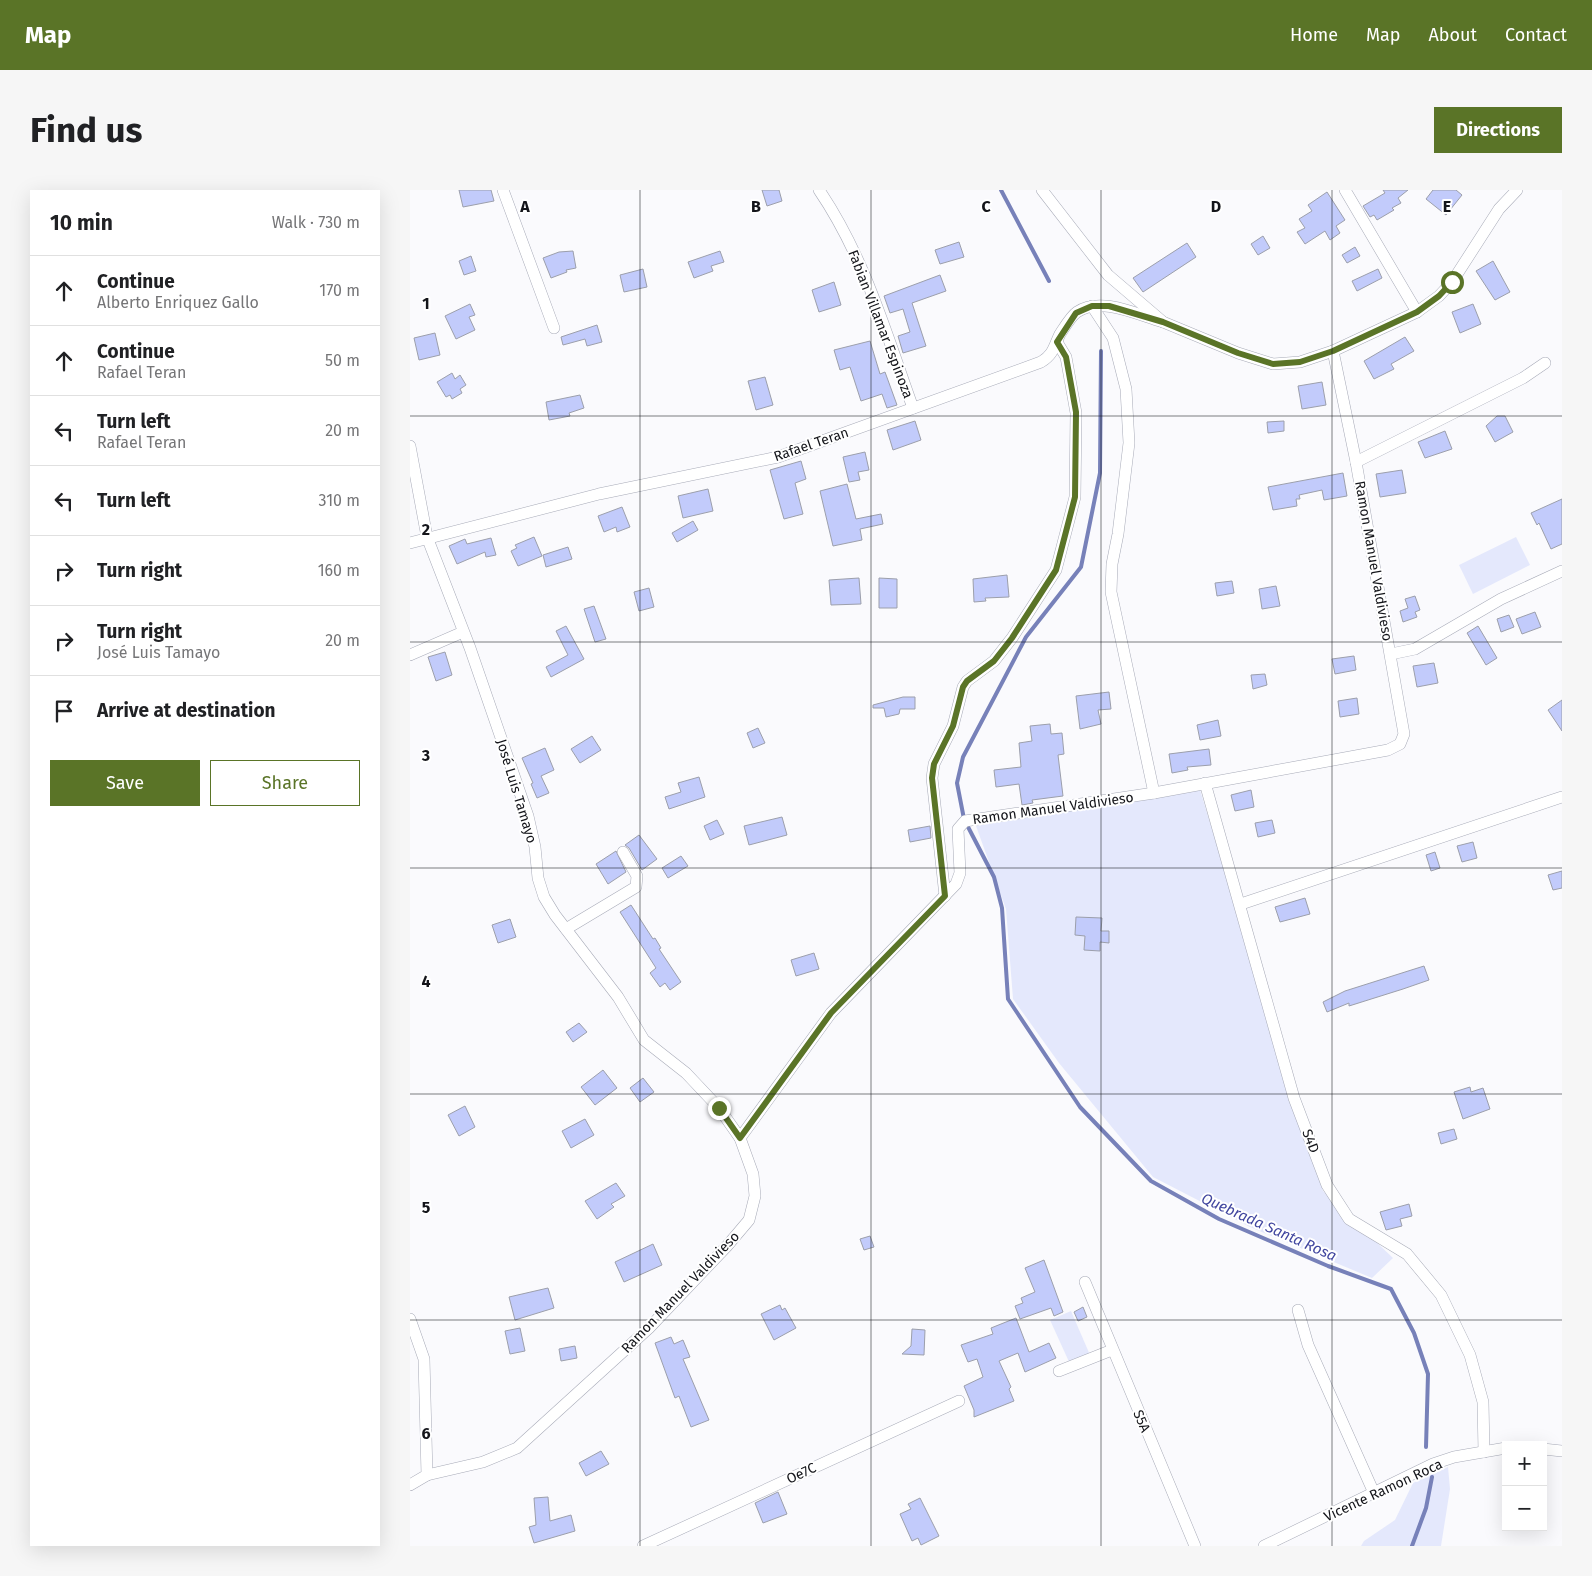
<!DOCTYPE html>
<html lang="en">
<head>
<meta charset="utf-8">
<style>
  :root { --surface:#fff; --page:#f6f6f6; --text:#202124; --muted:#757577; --line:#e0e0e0; --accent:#5a7427 }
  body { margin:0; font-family:"Fira Sans",sans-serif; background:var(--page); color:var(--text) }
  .controls { position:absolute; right:15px; bottom:15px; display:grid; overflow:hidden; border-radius:0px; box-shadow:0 5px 20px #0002 }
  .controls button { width:45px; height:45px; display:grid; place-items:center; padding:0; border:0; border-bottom:1px solid var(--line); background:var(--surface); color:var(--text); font:25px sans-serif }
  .stop { position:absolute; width:15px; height:15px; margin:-11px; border:4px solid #5a7427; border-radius:50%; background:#fff }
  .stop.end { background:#5a7427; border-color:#fff; box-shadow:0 1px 5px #0008 }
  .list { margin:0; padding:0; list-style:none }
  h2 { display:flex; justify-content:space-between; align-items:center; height:65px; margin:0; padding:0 20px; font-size:21px }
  h2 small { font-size:16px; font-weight:400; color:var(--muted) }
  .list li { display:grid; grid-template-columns:32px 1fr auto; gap:15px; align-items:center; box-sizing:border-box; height:70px; padding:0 20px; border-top:1px solid var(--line) }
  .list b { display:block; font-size:19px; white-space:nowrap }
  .list p { margin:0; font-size:16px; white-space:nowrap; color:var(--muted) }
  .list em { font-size:16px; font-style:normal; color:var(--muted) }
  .actions { display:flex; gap:10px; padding:15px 20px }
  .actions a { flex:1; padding:11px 0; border:1px solid var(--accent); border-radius:0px; text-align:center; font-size:18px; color:var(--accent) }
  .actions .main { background:var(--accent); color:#fff }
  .icon { flex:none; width:28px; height:28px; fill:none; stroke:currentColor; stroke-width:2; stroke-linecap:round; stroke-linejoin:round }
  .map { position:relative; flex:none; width:1152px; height:1356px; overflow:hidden; border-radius:0px }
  header { display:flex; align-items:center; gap:30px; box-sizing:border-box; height:70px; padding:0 25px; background:var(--accent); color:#fff }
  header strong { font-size:24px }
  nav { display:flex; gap:28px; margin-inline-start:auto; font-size:18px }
  .intro { display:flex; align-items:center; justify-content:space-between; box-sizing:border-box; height:120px; padding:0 30px }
  h1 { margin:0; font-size:35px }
  .button { padding:12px 22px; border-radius:0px; background:var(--accent); color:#fff; font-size:18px; font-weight:700 }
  main { display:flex; gap:30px; padding:0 30px }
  aside { flex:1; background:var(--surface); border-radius:0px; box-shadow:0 5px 20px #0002 }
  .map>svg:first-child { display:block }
  .green { fill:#e4e8fc }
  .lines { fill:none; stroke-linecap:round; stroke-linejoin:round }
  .stream { stroke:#7781b9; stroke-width:4 }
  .building { fill:#c2cbfb; stroke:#9c9fab }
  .minor-casing { stroke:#a8abb8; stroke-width:12 }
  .minor { stroke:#fff; stroke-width:11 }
  .route { stroke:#5a7427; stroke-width:6 }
  .grid { fill:none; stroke:#14151a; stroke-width:1; stroke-opacity:0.55 }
  .labels { text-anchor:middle; stroke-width:4; stroke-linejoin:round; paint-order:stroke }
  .street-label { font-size:14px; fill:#14151a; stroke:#fff }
  .water-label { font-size:15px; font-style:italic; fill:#41469f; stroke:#fff }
  .grid-label { font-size:16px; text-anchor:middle; font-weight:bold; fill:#14151a; stroke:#fff; stroke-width:4; stroke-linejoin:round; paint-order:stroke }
</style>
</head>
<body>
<header>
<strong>Map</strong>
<nav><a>Home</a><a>Map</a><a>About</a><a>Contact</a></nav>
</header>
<div class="intro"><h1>Find us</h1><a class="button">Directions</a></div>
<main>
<aside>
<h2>10 min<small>Walk · 730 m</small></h2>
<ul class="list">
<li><svg class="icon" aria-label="ahead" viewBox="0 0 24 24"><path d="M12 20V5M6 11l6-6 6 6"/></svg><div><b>Continue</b><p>Alberto Enriquez Gallo</p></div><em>170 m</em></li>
<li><svg class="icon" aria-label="ahead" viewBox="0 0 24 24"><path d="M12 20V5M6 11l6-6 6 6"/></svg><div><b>Continue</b><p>Rafael Teran</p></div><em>50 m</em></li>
<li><svg class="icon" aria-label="left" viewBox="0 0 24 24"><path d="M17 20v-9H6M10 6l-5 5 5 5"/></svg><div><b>Turn left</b><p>Rafael Teran</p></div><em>20 m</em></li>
<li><svg class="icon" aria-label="left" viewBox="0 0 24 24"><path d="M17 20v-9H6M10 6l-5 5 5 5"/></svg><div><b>Turn left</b></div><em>310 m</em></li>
<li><svg class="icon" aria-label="right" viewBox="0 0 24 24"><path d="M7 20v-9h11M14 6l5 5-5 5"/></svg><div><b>Turn right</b></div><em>160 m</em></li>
<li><svg class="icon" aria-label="right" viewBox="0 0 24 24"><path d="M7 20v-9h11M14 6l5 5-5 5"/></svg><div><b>Turn right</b><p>José Luis Tamayo</p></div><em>20 m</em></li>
<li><svg class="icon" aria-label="arrive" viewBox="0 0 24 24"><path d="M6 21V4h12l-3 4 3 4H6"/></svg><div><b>Arrive at destination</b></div></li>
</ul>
<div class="actions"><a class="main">Save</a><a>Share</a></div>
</aside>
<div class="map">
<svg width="1152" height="1356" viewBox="0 0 1152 1356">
  <rect width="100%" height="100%" fill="#fafafd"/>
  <g class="green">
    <path d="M1106,347l14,28 -57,29 -14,-29z"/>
    <path d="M790,600l123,401 70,67 -21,20 -122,-51 -97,-50 -94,-114 -46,-64 -7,-90 -30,-83z"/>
    <path d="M661,1121l19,44 -20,9 -20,-44z"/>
    <path d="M1038,1277l2,22 -9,57h-80l3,-5 31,-21 18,-37z"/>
  </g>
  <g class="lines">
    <g class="stream">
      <path d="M591,0l48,91"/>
      <path d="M554,629l-7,-36 6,-26 63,-120 55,-70 19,-94 1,-122"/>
      <path d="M556,633l28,54 8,31 6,91 72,108 71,74 68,38 109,47 63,23 23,44 14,41 -2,73"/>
      <path d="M1002,1356l14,-38 6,-31"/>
    </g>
  </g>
  <g class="building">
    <path d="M49,0h32l3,11 -31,6z"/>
    <path d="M352,0h17l3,11 -15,5z"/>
    <path d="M973,0h25l-10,8 3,5 -9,5 2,2 -17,10 -3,-5 -4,2 -7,-11 22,-13z"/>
    <path d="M1023,0h23l6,5 -16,20 -20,-16z"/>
    <path d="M917,2l18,28 -9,6 4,7 -10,7 -5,-9 -20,13 -8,-12 8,-4 -6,-9 13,-8 -4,-6z"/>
    <path d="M853,46l7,12 -12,7 -7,-11z"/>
    <path d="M549,52l5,15 -24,7 -5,-14z"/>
    <path d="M777,53l9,14 -53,35 -10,-14z"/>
    <path d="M945,57l5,9 -13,7 -5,-8z"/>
    <path d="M163,61l3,17 -10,2 1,2 -16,6 -8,-20 16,-6z"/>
    <path d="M310,61l4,11 -13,4 2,5 -19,7 -6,-16z"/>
    <path d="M61,66l5,15 -12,4 -5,-14z"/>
    <path d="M1083,71l17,31 -15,8 -19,-29z"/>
    <path d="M233,79l4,18 -23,5 -4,-17z"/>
    <path d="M968,79l4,9 -25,13 -5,-10z"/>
    <path d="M530,85l6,16 -34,12 14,43 -23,7 -5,-17 12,-4 -7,-23 -13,4 -6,-17z"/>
    <path d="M424,92l7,23 -22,7 -7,-22z"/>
    <path d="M60,114l5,11 -6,2 6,13 -19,9 -11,-23z"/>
    <path d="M1063,114l8,20 -21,9 -8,-21z"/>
    <path d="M187,135l5,17 -15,4 -2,-7 -22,6 -2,-8z"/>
    <path d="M25,143l5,22 -21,5 -5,-22z"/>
    <path d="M995,147l9,14 -23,13 3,5 -20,10 -10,-18z"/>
    <path d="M460,151l10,33 5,-2 12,33 -10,3 -5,-14 -21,7 -11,-34 -10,3 -6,-20z"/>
    <path d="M42,183l3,6 5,-4 6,10 -6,4 2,4 -10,6 -2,-4 -4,2 -9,-15z"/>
    <path d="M355,187l8,28 -17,5 -8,-29z"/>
    <path d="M912,192l4,23 -24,4 -4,-23z"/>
    <path d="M170,205l4,13 -15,5 1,3 -21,4 -3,-18z"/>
    <path d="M1087,226h8l8,16 -18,10 -9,-16z"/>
    <path d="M505,231l6,19 -28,10 -6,-20z"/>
    <path d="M874,231v10l-16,2 -1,-11z"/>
    <path d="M1035,241l7,18 -27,9 -7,-16z"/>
    <path d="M455,262l4,18 -11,2 2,8 -11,2 -6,-25z"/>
    <path d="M391,271l5,18 -11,4 8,31 -19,5 -14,-49z"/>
    <path d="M992,280l4,23 -26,4 -4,-23z"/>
    <path d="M933,283l4,23 -23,4 -2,-10 -23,5 1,4h-4l1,7 -24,4 -5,-23z"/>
    <path d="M437,294l9,35 25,-5 2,10 -23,5 2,11 -29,6 -13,-55z"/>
    <path d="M298,299l5,22 -30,7 -5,-22z"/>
    <path d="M1152,309v45l-11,5 -12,-26 -2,2 -6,-12z"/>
    <path d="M212,317l8,20 -13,5 -1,-5 -12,5 -6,-16z"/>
    <path d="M283,331l5,9 -21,12 -5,-9z"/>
    <path d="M124,347l8,19 -24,10 -7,-15 6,-3 -2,-3z"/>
    <path d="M81,348l5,17 -10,2 -1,-5 -28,12 -8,-18 16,-7 2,5z"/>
    <path d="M158,357l4,12 -26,8 -3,-12z"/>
    <path d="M597,385l2,22 -24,1 1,3 -12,1 -1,-23z"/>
    <path d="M449,388l2,26 -30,1 -2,-25z"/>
    <path d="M469,388l18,1v29h-18z"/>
    <path d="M822,391l2,12 -17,3 -2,-13z"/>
    <path d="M866,396l4,20 -18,3 -3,-20z"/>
    <path d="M239,398l5,19 -15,4 -5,-19z"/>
    <path d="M1005,406l5,14 -5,2 2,5 -14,5 -3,-11 8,-3 -3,-9z"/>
    <path d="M184,416l12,33 -11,3 -11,-33z"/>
    <path d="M1125,422l6,15 -19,7 -6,-15z"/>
    <path d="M1099,425l5,12 -13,5 -4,-13z"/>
    <path d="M156,436l18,33 -33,18 -5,-10 22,-12 -12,-24z"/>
    <path d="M1068,436l19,32 -11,7 -19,-32z"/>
    <path d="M35,462l7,23 -16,6 -8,-24z"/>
    <path d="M944,466l2,14 -21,4 -3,-15z"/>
    <path d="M1024,473l4,20 -21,4 -4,-21z"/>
    <path d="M855,484l2,11 -14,4 -2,-14z"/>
    <path d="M699,502l2,17 -13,1 3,14 -21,5 -4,-33z"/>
    <path d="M493,507h12v12h-15l-1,5 -13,3 -2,-9h-11v-3z"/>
    <path d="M947,508l2,16 -19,3 -2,-16z"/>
    <path d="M1152,510v31l-14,-21z"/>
    <path d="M808,530l3,16 -21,4 -3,-15z"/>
    <path d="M640,534l1,10 11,-1 2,21 -6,1 5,41 -31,4 1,3 -11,2 -3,-21 -23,3 -2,-17 27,-3 -2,-24 13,-2 -2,-15z"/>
    <path d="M348,538l7,15 -12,5 -6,-15z"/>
    <path d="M182,546l9,14 -21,13 -9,-14z"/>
    <path d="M135,558l9,22 -13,6 8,17 -12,5 -6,-14 2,-1 -11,-25z"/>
    <path d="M799,559l2,16 -24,2 1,3 -16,3 -3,-19z"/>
    <path d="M289,587l6,20 -36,12 -4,-12 16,-5 -3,-9z"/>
    <path d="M841,600l3,17 -19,4 -4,-16z"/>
    <path d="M372,627l5,18 -38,10 -5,-19z"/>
    <path d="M307,630l7,14 -14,6 -6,-14z"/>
    <path d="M862,630l3,13 -17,4 -3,-14z"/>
    <path d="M520,636l1,12 -21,4 -2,-12z"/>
    <path d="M229,645l18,24 -15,11 -13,-22 -4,-3z"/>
    <path d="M1063,652l4,16 -15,4 -5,-16z"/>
    <path d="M206,661l10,21 -18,12 -12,-20z"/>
    <path d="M1025,662l5,16 -9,3 -5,-16z"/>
    <path d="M271,666l7,10 -20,12 -6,-10z"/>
    <path d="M1152,681v17l-9,2 -5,-15z"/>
    <path d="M895,708l5,16 -30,8 -5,-15z"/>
    <path d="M221,715l22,34 2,-1 6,10 -2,1 22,33 -11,8 -5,-7 -5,4 -10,-14 6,-5 -36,-56z"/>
    <path d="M666,727l26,1 -1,13h8v12l-9,-1v9l-16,-1 1,-14 -10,-1z"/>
    <path d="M100,729l6,18 -18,6 -6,-18z"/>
    <path d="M404,763l5,16 -23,7 -5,-16z"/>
    <path d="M1014,776l5,14 -26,9 -54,17v-3l-22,9 -4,-10 22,-11z"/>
    <path d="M169,833l8,9 -14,10 -7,-10z"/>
    <path d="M193,880l14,18 -22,17 -14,-18z"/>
    <path d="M233,888l11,14 -14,10 -10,-14z"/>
    <path d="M1060,897l1,5 12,-4 7,21 -27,10 -9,-27z"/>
    <path d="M55,916l10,21 -16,9 -11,-21z"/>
    <path d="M175,929l9,16 -23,13 -9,-17z"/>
    <path d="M1044,939l3,10 -16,5 -3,-11z"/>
    <path d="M206,993l9,13 -14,8 3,3 -17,12 -12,-18z"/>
    <path d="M999,1014l3,12 -12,3 2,7 -16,4 -6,-18z"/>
    <path d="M460,1046l4,11 -10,3 -4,-11z"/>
    <path d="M243,1054l9,21 -38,17 -9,-20z"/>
    <path d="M634,1070l19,52 -9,4 -3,-8 -31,11 -5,-13 8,-3 -2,-5 14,-6 -10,-24z"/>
    <path d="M138,1098l6,20 -39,12 -6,-23z"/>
    <path d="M370,1115l2,5 3,-2 11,20 -22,12 -13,-26z"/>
    <path d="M673,1117l4,10 -9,4 -4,-9z"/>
    <path d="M606,1128l13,34 20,-9 7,15 -31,14 -7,-19 -19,8 12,26 -2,2 5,12 -40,16v-7l-10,-24 19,-9 -6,-18 -9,3 -7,-17 32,-11 -2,-6z"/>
    <path d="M110,1138l5,23 -15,3 -5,-23z"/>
    <path d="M502,1139l13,1 -1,25 -22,-1 9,-8z"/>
    <path d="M261,1147l3,7 9,-4 7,17 -7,2 26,61 -18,7 -12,-31 -4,2 -20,-55z"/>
    <path d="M165,1156l2,12 -16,3 -2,-12z"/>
    <path d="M191,1261l8,13 -23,12 -7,-13z"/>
    <path d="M368,1302l9,22 -24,9 -8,-20z"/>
    <path d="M138,1307l2,24 21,-6 4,16 -41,12 -5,-16 7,-2 -2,-27z"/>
    <path d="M510,1308l19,38 -18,9 -3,-7 -6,3 -12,-27 11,-5 -3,-5z"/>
  </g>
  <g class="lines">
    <defs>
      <g id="minor">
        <path d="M93,0l51,138"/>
        <path d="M409,0c45,66 67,143 94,218"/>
        <path d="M632,0l66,85 55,47 75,31 35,11 27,-2 33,-11 84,-39 22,-16 13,-14 47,-73 18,-19"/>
        <path d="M935,0l72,122"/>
        <path d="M682,116l21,32 13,51 3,54 -11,91 -6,30 -1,28 43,201"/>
        <path d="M0,256l17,91 43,111 58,168 7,31 3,31 6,19 11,18 63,82 26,43 42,33 33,35 21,30"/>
        <path d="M946,272l167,-84 22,-15"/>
        <path d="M0,353l189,-49 179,-37 263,-95c13,-8 13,-16 19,-28 4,-6 11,-18 17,-22 24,-16 61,3 86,10"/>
        <path d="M981,464l24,-5 86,-50 61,-28"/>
        <path d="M0,465l53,-23"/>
        <path d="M795,593l89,315 33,87 22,34 58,35 34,41 29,60 13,47 1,50"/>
        <path d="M535,706l-13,-118 2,-14 19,-38 10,-39 4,-6 27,-20 18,-23 44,-68 19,-73 1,-84 -10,-56 -9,-15"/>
        <path d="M831,714l321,-107"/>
        <path d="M156,739l70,-42 1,-11 -14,-24"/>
        <path d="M675,1092l110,264"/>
        <path d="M888,1120l10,35 66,148"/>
        <path d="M0,1129l14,40 3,116 -17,10"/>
        <path d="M649,1181l53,-21"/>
        <path d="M1133,1259l19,2"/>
        <path d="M17,1285l56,-13 34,-14 132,-120 78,-82 22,-26 6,-24 -2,-22 -13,-36 91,-125 125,-129 4,-11 -2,-44 7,-8 189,-28 234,-43 12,-6 4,-10 -48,-272 -23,-111"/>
        <path d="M233,1356l316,-145"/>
        <path d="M854,1356l169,-82 21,-7 52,-9"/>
      </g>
    </defs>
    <use href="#minor" class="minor-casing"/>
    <use href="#minor" class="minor"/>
  </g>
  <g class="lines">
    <path class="route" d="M309,918l21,30 91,-125 114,-117 -13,-118 2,-14 19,-38 10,-39 4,-6 27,-20 18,-23 44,-68 19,-73 1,-85 -10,-55 -9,-15 19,-29 16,-7h17l54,16 75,31 35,11 27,-2 33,-11 84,-39 22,-16 13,-14"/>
  </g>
  <path class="grid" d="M230,0v1356M461,0v1356M691,0v1356M922,0v1356M0,226h1152M0,452h1152M0,678h1152M0,904h1152M0,1130h1152"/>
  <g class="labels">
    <g class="street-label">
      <text transform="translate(471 134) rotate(69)" y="5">Fabian Villamar Espinoza</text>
      <text transform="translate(401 254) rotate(-19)" y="5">Rafael Teran</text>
      <text transform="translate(964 371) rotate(80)" y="5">Ramon Manuel Valdivieso</text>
      <text transform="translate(107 601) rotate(73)" y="5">José Luis Tamayo</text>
      <text transform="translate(643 618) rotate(-8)" y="5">Ramon Manuel Valdivieso</text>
      <text transform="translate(901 951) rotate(69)" y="5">S4D</text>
      <text transform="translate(270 1102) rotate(-46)" y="5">Ramon Manuel Valdivieso</text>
      <text transform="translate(732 1231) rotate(67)" y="5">S5A</text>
      <text transform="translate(391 1283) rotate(-25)" y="5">Oe7C</text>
      <text transform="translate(973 1300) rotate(-25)" y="5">Vicente Ramon Roca</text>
    </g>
    <g class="water-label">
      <text transform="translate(859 1037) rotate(24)" y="5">Quebrada Santa Rosa</text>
    </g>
  </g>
  <g class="grid-label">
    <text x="115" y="22">A</text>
    <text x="346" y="22">B</text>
    <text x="576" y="22">C</text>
    <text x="806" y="22">D</text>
    <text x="1037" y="22">E</text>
    <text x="16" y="119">1</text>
    <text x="16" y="345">2</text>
    <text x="16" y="571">3</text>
    <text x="16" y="797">4</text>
    <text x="16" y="1023">5</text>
    <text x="16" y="1249">6</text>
  </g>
</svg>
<div class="controls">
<button>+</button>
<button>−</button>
</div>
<div class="stop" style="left:1042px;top:92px"></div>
<div class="stop end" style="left:309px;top:918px"></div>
</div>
</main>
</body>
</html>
